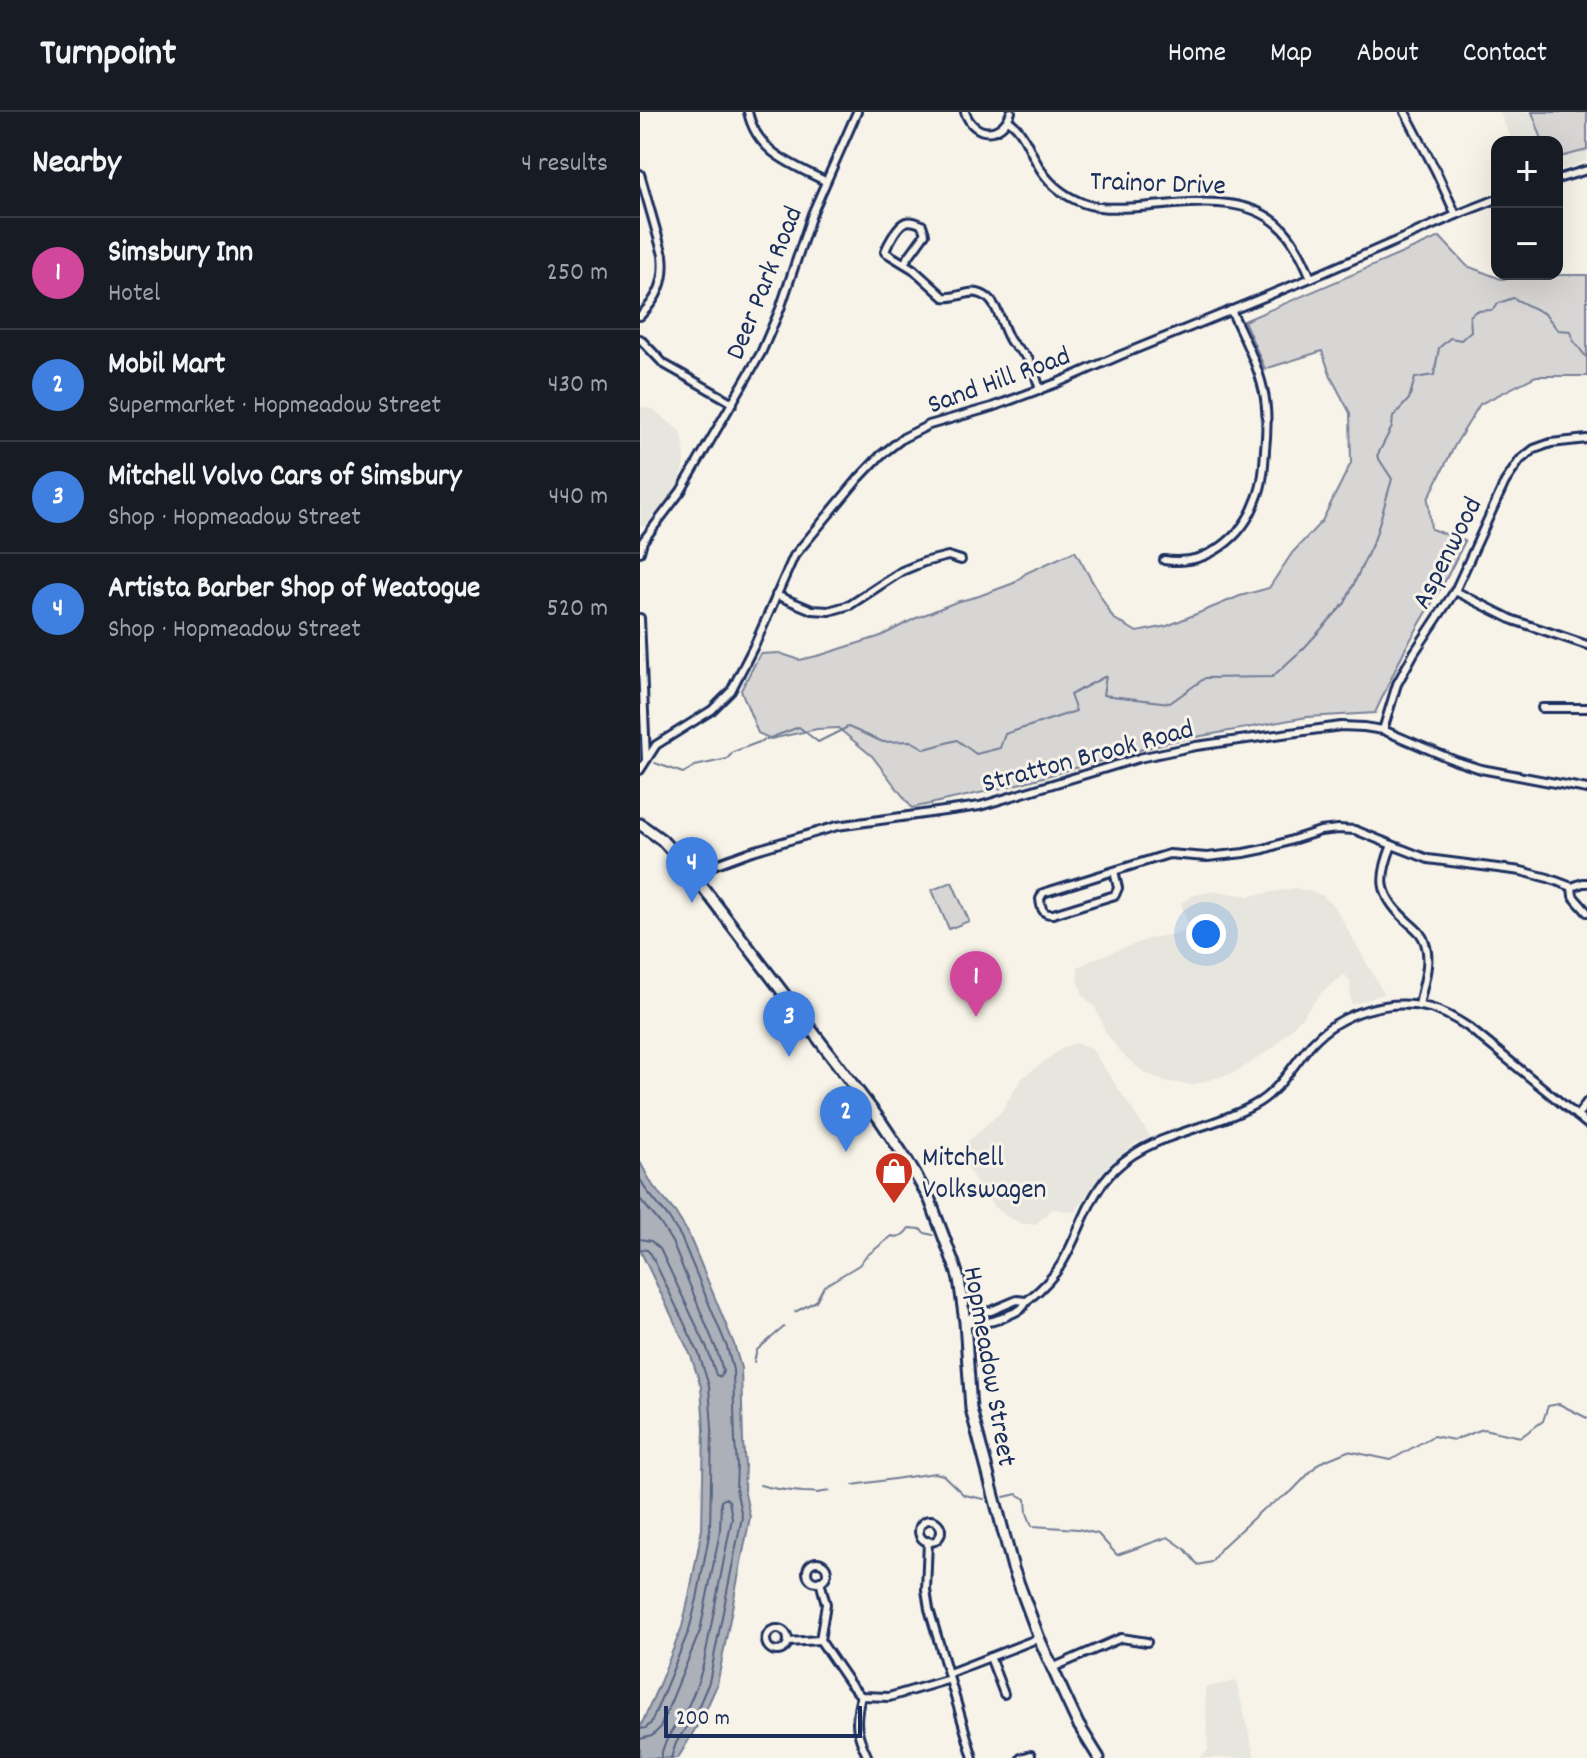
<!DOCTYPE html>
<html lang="en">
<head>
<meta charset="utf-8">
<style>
  :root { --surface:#171b24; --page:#20242c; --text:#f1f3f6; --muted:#9ea1a6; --line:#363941; --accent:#0f766e }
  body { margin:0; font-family:Dekko,sans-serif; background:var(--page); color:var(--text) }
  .controls { position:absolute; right:24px; top:24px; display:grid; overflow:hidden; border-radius:16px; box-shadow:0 8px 32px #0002 }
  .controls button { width:72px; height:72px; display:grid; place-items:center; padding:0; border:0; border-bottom:2px solid var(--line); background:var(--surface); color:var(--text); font:40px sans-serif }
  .scale { position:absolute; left:24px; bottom:20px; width:198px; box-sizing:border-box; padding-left:8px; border:4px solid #1b2f5e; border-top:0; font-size:22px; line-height:28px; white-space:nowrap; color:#1b2f5e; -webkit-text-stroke:6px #f7f3e8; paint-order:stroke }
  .you { position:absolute; left:566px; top:822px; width:28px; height:28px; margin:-20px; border:6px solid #fff; border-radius:50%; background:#1a73e8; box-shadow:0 0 0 12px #1a73e833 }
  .badge { display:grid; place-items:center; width:52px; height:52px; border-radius:50%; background:var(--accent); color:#fff; font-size:26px; font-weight:700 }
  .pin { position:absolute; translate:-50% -66px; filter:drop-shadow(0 2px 4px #0008) }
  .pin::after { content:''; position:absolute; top:42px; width:28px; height:24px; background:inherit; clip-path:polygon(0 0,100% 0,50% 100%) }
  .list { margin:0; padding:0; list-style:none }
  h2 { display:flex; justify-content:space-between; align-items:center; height:104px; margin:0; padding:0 32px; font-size:34px }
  h2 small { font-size:26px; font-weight:400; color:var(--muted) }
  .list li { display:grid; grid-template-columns:52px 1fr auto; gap:24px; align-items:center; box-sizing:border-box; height:112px; padding:0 32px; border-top:2px solid var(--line) }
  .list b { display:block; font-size:30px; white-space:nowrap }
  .list p { margin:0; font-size:26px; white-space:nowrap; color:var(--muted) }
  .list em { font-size:26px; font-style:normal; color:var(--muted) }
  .map { position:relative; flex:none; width:947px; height:1646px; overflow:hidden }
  header { display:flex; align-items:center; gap:48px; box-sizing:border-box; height:112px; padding:0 40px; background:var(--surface); border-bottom:2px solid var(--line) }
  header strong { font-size:38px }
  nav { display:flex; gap:44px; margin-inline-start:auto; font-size:28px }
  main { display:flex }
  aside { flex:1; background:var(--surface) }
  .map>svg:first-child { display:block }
  .built { fill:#e6e5de }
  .green { fill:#d7d6d4; stroke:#798299; stroke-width:2 }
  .water { fill:#acb0b9; stroke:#727c95; stroke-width:2 }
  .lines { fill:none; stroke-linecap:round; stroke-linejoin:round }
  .shore { stroke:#556382; stroke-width:2 }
  .stream { stroke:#727c95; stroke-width:2 }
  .minor-casing { stroke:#1b2f5e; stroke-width:12 }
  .highway-casing { stroke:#1b2f5e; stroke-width:15 }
  .minor { stroke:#f7f3e8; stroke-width:6 }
  .highway { stroke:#f7f3e8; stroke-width:9 }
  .labels { text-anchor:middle; stroke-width:6; stroke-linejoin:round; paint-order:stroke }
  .street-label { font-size:28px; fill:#1b2f5e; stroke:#f7f3e8 }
  .poi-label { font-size:28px; fill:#1b2f5e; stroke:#f7f3e8; text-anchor:start }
</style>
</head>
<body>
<header>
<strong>Turnpoint</strong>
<nav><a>Home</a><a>Map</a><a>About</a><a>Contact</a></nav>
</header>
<main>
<aside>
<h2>Nearby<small>4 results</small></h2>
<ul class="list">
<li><span class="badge" style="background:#d1479c">1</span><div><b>Simsbury Inn</b><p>Hotel</p></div><em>250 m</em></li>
<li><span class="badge" style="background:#3f7fe0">2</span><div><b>Mobil Mart</b><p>Supermarket · Hopmeadow Street</p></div><em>430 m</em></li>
<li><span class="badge" style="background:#3f7fe0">3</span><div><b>Mitchell Volvo Cars of Simsbury</b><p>Shop · Hopmeadow Street</p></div><em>440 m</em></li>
<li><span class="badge" style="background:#3f7fe0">4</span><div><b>Artista Barber Shop of Weatogue</b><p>Shop · Hopmeadow Street</p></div><em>520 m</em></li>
</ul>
</aside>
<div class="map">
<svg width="947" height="1646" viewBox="0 0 947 1646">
  <rect width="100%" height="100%" fill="#f7f3e8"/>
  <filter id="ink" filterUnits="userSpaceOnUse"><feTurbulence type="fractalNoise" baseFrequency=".0125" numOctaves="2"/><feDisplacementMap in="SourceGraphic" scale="16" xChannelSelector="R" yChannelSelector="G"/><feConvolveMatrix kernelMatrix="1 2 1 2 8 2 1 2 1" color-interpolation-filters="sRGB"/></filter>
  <g filter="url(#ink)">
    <g class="built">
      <path d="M859,0h88v49l-30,10v-29h-44z"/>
      <path d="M0,295l13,2 29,24 3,24 -6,27 -33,42h-6z"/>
      <path d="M656,776l26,7 13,12 49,87 -33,11 -1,-24 -6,-7 -23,19 -19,24 -28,30 -38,25 -44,13 -28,-4 -21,-9 -23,-20 -14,-19 -11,-26 -12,-11 -5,-17v-12l16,-8 58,-21 38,-7 -9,-28 10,-7 23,-5 35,5z"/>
      <path d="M435,931l16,5 60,90 -17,6 -20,17 -13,13 -26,38 -23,-3 -16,15h-13l-17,-8 -14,-12 -14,-18 -16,-28 3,-14 35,-31 22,-35 42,-31z"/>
      <path d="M596,1569l19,77h-55l8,-8 -3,-62z"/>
    </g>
    <g class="green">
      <path d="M892,0h55v38l-30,8v-16h-14z"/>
      <path d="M800,125l27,29 34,13 49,-4h37v101h-51l-56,28 -25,41 -27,54 3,30 34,12 -19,38 -42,72 -29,62 -68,4 -139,25 -157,44 -99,22 -40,-52 -34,-28 -21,1 -46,10 -13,-6 -17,-43 19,-36 19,-1 21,7 21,-5 60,-19 33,-17 42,-17 23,-6 35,-13 12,-10 49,-22 38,67 24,14 30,-6 73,-30 29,-8 23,-35 30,-32 29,-58 -1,-50 -19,-36 -9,-26 -57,18 -21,-48z"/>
      <path d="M312,770l17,39 -20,8 -17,-39z"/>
    </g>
    <path class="water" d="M0,1050l13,24 22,26 13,21 46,111 7,24 2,74 2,23 -1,24 6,28 -33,168 -13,29 -26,44h-38v-30l20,-46 22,-55 7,-30 13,-68 2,-101 -3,-41 -10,-31 -51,-106z"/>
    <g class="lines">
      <g class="shore">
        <path d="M0,1067l7,12 21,26 13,20 46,110 6,23 2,72 2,23 -1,24 6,28 -33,165 -12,28 -21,33 -5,15"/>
        <path d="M0,1087l20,24 12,19 45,109 6,20 -2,6 -5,-2 -9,-27 -47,-99 -9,-8 -11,-2"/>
        <path d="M0,1137l7,1 4,4 48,100 10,32 3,42 -2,102 -13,69 -8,31 -38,93 -5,5 -6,1"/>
        <path d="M0,1627l12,-3 8,-8 40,-97 20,-99 1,-31 5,-3 3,3 3,17 -28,144c-4,15 -9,30 -16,44 -9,17 -25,32 -27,52"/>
      </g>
      <g class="stream">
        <path d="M15,651l28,10 12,-7 32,-7 6,-7 66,-25 19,15 30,-15 35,15 28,-1 14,8 32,-9 19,14 24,-6 5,-14 71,-23 -6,-16 36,-19 -3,19 67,8 35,-25 67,-1 32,-29 41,-45 30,-65 17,-59 -15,-23 15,-29 1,-10 16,-18 6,-21 19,-3 5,-27 11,-10 11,2 10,-9 -1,-15 6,-5 16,-1 7,-7 14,-5 32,16 13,16 13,1 2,9 14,18"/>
        <path d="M155,1200l21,-11 8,-15 35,-21 6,-8 27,-21c8,3 13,-2 17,-8l11,1 5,4 8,2"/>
        <path d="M114,1250l3,-12 27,-23"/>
        <path d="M120,1373c14,4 29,6 43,7 5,0 10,0 14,1l13,-2"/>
        <path d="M213,1373l82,-12 8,2 21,20 20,4"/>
        <path d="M364,1385l13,-3 9,5 1,14 5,13 46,3 20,5 19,21 51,-18 17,12 13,16 13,-3 11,-15 40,-37 29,-18 28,-29 29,-12 43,9 42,-24 21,4 29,-11 38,8 22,-16 5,-15 11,-2 28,14"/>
      </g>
      <defs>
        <g id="minor">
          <path d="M108,0c9,41 44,52 77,69"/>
          <path d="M325,0c9,26 37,26 46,0"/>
          <path d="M765,0l31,59 20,44"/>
          <path d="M368,8c16,10 21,30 30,45 9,16 24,29 40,36 18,9 42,7 61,6 49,-3 114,-17 149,28 10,13 17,28 23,43"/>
          <path d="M0,62l23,81c3,26 -5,43 -23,61"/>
          <path d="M917,67l30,-9"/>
          <path d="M264,151l21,-29 -3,-9c-14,-7 -20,-4 -28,9 -3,6 -7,11 -9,18l28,17 31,28c13,2 25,-8 37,-3 18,6 20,34 30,48 5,6 13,11 18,18 5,8 8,20 11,30"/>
          <path d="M0,227l24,25 69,39"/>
          <path d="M0,440l3,-11 38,-50 80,-138 19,-44 32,-95 45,-102"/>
          <path d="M524,448c42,7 79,-22 93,-62 6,-15 7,-31 8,-48 2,-19 3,-41 -2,-61 -6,-27 -21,-54 -32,-79"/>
          <path d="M815,479l58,29 74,25"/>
          <path d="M136,483l36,15 17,1 21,-6 52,-34 22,-9 24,-6 13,4"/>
          <path d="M0,506l6,141"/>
          <path d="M902,596h45"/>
          <path d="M743,618l14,-46 17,-31 41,-62 50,-109 15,-22 14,-11 17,-6 36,-4"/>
          <path d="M0,658l16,-25 56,-35 19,-19 25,-49 38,-86 65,-78 22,-23 22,-17 26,-13 63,-18 65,-24 64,-28 190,-77 145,-63 41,-16"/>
          <path d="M474,759l4,17 -3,7 -62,19c-10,1 -12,-5 -13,-15l3,-6 126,-39 38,3 37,-4 20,-4 56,-18 18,-2 17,1 37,15"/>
          <path d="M52,761l57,-21 88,-26 143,-20 159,-48 57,-12 145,-20 23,1 19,3 73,31 25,8 106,20"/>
          <path d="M932,775l1,9 14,16"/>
          <path d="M779,894c3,-19 13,-44 6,-63 -3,-11 -12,-16 -20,-24 -27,-25 -26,-42 -13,-74l36,14 93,12 27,7 24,9 11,-4h4"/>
          <path d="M937,1004l10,-14"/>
          <path d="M325,1210c17,3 31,0 46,-8 4,-2 8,-3 11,-6 3,-3 4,-7 7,-9 14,-11 24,-21 33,-36 19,-32 26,-69 54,-95 38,-36 94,-38 138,-63 26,-14 39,-41 58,-62 28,-30 77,-46 118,-35 14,4 26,11 38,19l119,97"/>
          <path d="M325,1210l11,-9 15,-2 26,-11 9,1"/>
          <circle cx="290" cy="1419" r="11"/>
          <path d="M288,1429l-2,49 3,19 44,149"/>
          <circle cx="177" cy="1460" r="10"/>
          <path d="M180,1469l6,23 -6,36 30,44 11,12 28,1 61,-18"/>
          <circle cx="137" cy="1528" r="11"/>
          <path d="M148,1530l32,-2"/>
          <path d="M350,1545l14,37"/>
          <path d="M412,1556l69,-30 26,4"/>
          <path d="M309,1561l90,-35"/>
          <path d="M221,1584c-7,28 -5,36 7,62"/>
          <path d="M381,1646l10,-3"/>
        </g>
        <path id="highway" d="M0,712l22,16 30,33 188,247 28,42 22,38 24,64 5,15 6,43 6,87 42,159 26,70 25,56 14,30 21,34"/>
      </defs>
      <use href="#minor" class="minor-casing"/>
      <use href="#highway" class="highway-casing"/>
      <use href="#minor" class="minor"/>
      <use href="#highway" class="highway"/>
    </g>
  </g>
  <defs>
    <symbol id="shop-pin" viewBox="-11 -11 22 30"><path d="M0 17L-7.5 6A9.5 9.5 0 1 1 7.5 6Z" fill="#c8321e" stroke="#f7f3e8"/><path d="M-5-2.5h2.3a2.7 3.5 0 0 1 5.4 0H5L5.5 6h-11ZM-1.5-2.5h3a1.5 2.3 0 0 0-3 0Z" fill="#fff"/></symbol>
  </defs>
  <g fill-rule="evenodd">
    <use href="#shop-pin" x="232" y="1037" width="44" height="60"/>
  </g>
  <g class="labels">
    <g class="street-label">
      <text transform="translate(518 69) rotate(2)" y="10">Trainor Drive</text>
      <text transform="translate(122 170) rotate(-68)" y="10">Deer Park Road</text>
      <text transform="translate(358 266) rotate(-20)" y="10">Sand Hill Road</text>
      <text transform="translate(805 440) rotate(-63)" y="10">Aspenwood</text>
      <text transform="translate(447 642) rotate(-15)" y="10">Stratton Brook Road</text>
      <text transform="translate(352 1254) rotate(80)" y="10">Hopmeadow Street</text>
    </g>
    <g class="poi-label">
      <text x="282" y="1053">Mitchell<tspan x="282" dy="32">Volkswagen</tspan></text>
    </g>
  </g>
</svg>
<div class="controls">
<button>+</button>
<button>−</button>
</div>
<div class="scale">200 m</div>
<div class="you"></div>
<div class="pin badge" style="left:336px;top:905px;background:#d1479c">1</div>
<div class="pin badge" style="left:206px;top:1040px;background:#3f7fe0">2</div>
<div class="pin badge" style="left:149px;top:945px;background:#3f7fe0">3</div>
<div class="pin badge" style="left:52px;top:791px;background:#3f7fe0">4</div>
</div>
</main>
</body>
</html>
